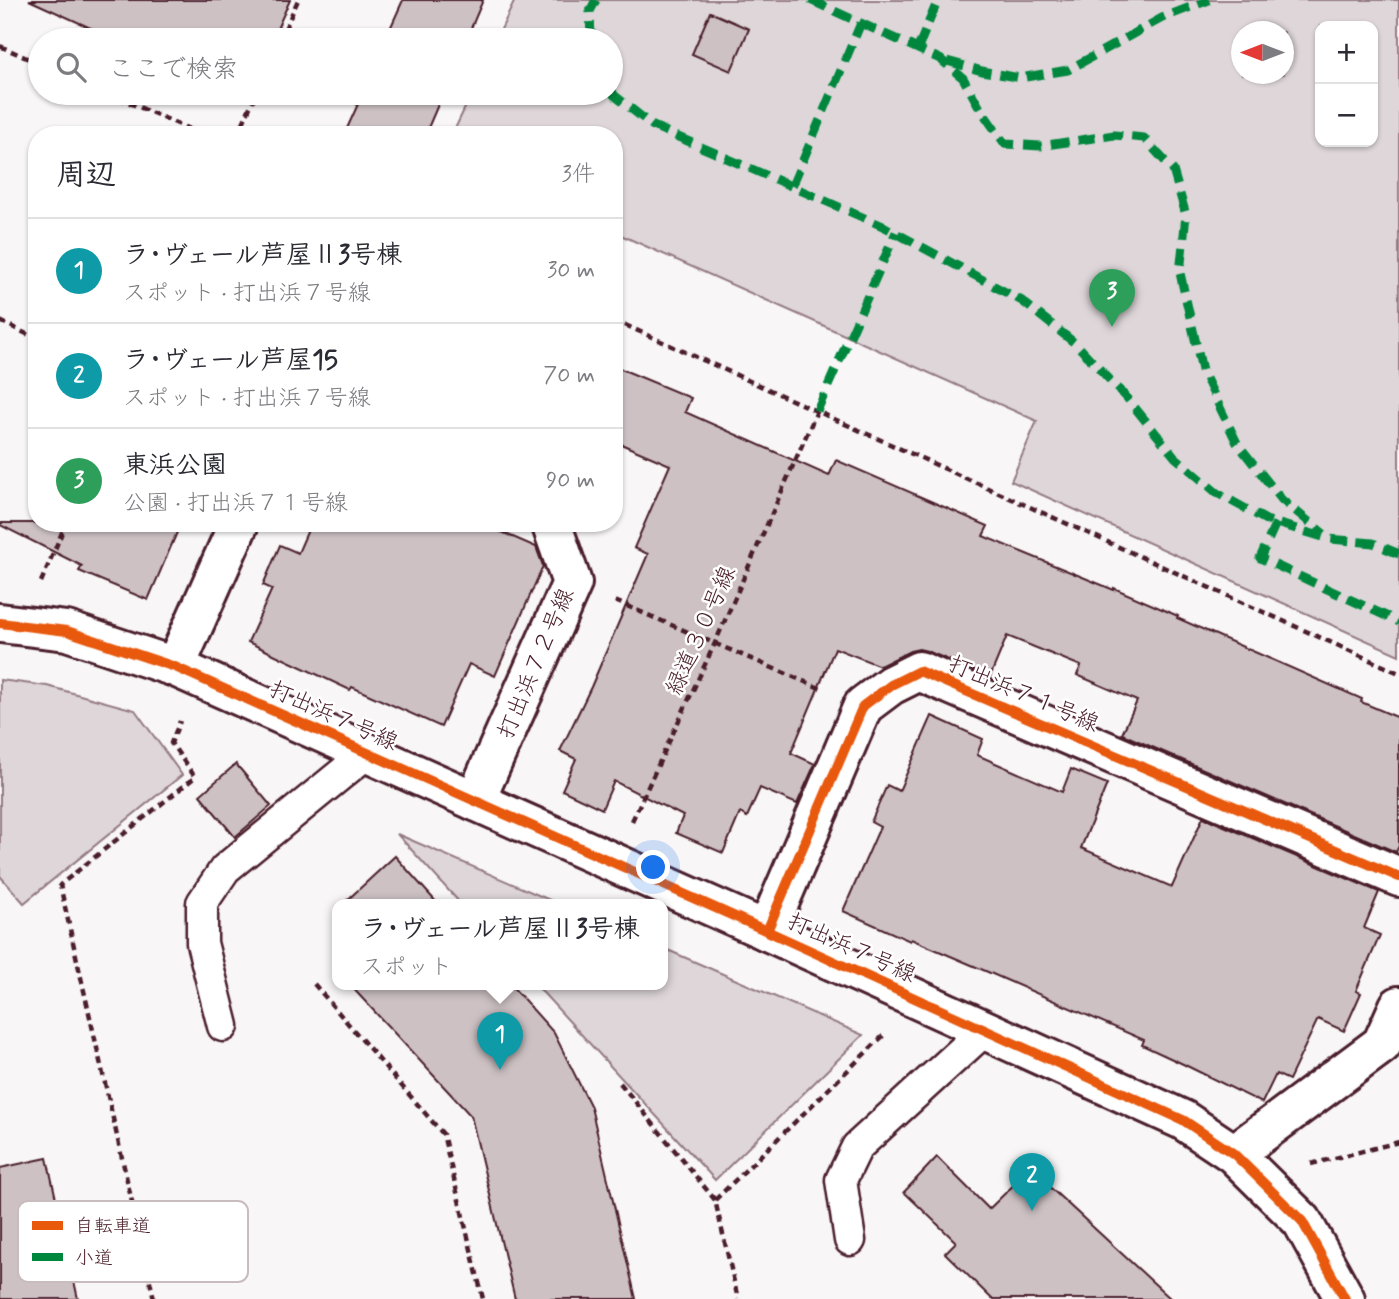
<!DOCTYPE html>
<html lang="ja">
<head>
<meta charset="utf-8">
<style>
  :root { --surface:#fff; --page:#f7f7f7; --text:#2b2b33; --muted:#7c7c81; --line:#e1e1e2; --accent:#d1495b }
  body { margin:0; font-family:Mynerve,"Klee One",sans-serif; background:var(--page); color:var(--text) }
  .controls { position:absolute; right:21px; top:21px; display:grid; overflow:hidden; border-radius:14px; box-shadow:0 2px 5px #0004 }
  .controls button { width:63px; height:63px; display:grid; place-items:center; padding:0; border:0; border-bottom:2px solid var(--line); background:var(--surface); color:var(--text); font:35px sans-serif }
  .compass { position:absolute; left:1231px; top:21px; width:63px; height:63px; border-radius:50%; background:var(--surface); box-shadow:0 2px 5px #0004; rotate:270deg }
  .you { position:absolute; left:654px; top:868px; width:24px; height:24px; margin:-18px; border:5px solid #fff; border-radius:50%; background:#1a73e8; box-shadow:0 0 0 10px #1a73e833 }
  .badge { display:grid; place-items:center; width:46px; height:46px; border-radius:50%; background:var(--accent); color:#fff; font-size:23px; font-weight:700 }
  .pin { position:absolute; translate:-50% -58px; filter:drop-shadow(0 2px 4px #0008) }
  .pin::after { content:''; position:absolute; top:37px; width:24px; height:21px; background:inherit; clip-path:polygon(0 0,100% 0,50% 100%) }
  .popup { position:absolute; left:332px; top:899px; width:336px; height:91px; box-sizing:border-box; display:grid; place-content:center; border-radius:14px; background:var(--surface); filter:drop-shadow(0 2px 5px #0005); font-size:23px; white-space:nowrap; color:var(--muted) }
  .popup b { font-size:26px; color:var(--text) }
  .popup::after { content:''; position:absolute; left:50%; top:100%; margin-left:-14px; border:14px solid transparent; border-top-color:var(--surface) }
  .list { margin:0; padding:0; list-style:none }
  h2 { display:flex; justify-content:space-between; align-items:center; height:91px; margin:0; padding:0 28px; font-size:30px }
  h2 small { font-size:23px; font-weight:400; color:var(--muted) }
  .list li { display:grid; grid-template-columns:46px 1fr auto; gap:21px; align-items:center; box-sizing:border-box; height:105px; padding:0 28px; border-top:2px solid var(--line) }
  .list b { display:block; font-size:26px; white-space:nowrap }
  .list p { margin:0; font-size:23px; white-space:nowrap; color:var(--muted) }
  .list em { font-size:23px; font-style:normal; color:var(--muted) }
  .icon { flex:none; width:38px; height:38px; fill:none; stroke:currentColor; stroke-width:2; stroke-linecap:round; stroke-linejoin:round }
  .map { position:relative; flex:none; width:1399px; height:1299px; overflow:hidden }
  .search { position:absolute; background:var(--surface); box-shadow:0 2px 5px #0004; left:28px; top:28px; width:595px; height:77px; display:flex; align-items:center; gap:18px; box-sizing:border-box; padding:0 24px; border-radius:38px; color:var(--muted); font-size:26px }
  .panel { position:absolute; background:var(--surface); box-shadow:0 2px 5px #0004; left:28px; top:126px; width:595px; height:406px; border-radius:28px }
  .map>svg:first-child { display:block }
  .green { fill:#ded6d9; stroke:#947a82; stroke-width:2; fill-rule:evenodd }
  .building { fill:#cdc1c4; stroke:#4a1f2b; stroke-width:2 }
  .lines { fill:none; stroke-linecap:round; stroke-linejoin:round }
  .service-casing { stroke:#4a1f2b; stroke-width:35 }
  .minor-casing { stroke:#4a1f2b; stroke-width:44 }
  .path { stroke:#4a1f2b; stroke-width:4.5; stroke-dasharray:7 5; stroke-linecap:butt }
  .service { stroke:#fff; stroke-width:30 }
  .minor { stroke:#fff; stroke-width:38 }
  .quiet { stroke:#00873e; stroke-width:9; stroke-dasharray:18 9; stroke-linecap:butt }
  .cycleway-casing { stroke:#fff; stroke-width:15 }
  .cycleway { stroke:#e8590c; stroke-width:10 }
  .labels { text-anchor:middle; stroke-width:5; stroke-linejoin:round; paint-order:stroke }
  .street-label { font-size:23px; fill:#4a1f2b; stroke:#fff }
  .key { fill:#fff; stroke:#c9bcbf; stroke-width:2 }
  .key-label { font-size:19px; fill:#4a1f2b }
</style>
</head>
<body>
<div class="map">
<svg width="1399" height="1299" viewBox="0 0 1399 1299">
  <rect width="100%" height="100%" fill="#f8f6f7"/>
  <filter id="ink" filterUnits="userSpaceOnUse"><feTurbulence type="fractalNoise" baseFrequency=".0143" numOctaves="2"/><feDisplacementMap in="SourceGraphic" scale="14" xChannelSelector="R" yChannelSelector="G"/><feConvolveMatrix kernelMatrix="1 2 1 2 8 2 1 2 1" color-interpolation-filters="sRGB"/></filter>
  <g filter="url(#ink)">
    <g class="green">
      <path d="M515,0h884v655l-388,-174 26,-60 -423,-189v-97h-162l20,-42h139v-53h-115zM1320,26h53v116h-53zM1242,32h42v42h-42z"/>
      <path d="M0,680l47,6 88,24 47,65 -158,128 -24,-27z"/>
      <path d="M397,834l162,70h-98z"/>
      <path d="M663,948l200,87 -148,145 -180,-196h128z"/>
    </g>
    <g class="building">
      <path d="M29,0h261l-18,40h-155z"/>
      <path d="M403,0h80l-17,40h-81z"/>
      <path d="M710,12l39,17 -18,42 -39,-17z"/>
      <path d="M363,93h80l-18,42h-81z"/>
      <path d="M614,366l77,32 -6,14 144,64 7,-16 152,66 -5,10 131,54v-2l64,28 -1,2 185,81 -1,3 38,16v128l-3,6 -274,-118 15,-33 -60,-26 4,-9 -74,-30 -17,41 -63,-26 -8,-2 -9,2 -30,15 -45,-18 -44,105 24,11 -18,40 -37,-16 -13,29 -7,-4 -17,40 -47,-20 7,-17 -69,-35 -12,28 -40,-19 14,-31 -16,-8 31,-64 57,-133 -14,-6 36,-83 -56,-24z"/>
      <path d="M0,523h181l-33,77 -69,-29 3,-5 -82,-41z"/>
      <path d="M311,523h170l55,24 7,19 -48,110 -26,-12 -28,63 -89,-40 -2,3 -102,-48 24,-53 -9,-4 17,-40 18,8z"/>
      <path d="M932,716l51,23 -6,16 85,37 9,-23 36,15 -26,64 91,39 31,-70 176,75 -15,36 16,7 -24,56 5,2 -17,38 -26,-12 -29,61 -13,-6 -14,29 -79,-39 -41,-19 2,-5 -170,-74 -63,-27 -1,2 -67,-30 37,-84 -9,-5 16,-37 12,6z"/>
      <path d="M236,764l35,42 -36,31 -35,-42z"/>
      <path d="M395,856l43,48h-95z"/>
      <path d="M349,984h161l44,49 37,74 45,192h-121l-44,-183z"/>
      <path d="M937,1157l52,52 41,-40 141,130h-179l-47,-46 11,-11 -52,-50z"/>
      <path d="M47,1158l31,141h-78v-131z"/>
    </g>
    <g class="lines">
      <defs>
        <g id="service">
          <path d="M223,1026l-21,-83v-40l23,-34 142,-116"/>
          <path d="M850,1240l-9,-60 16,-33 128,-117"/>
        </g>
        <g id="minor">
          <path d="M0,623l67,8 108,36 592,264 416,189 51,34 68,67 43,78"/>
          <path d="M175,667l64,-144"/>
          <path d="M475,801l97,-218 -21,-60"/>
          <path d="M767,931l96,-225 28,-21 28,-14 480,206"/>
          <path d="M1234,1154l148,-110 17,-38"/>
        </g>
      </defs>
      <use href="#service" class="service-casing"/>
      <use href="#minor" class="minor-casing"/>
      <g class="path">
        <path d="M280,40l18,-40"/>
        <path d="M0,46l40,18"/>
        <path d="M107,93l96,42"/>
        <path d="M238,135l18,-42"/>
        <path d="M614,320l785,353"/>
        <path d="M0,321l37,18"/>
        <path d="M41,582l25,-59"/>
        <path d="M615,601l207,88"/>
        <path d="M632,821l83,-178 102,-232"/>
        <path d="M314,984l129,150 40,165"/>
        <path d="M620,1083l95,117 23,99"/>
        <path d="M1311,1164l88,-22"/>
        <path d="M715,1200l170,-166"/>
        <path d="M154,1299l-94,-414 135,-108 -24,-34 9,-22"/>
      </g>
      <use href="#service" class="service"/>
      <use href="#minor" class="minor"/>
      <g class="quiet">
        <path d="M810,0l130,59 23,19 18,32 24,34 35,2 74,-11 30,3 29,32 13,45 -6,58 22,97 35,73 45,57 42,34"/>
        <path d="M591,40l-1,-29 6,-11"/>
        <path d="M918,48l20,-48"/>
        <path d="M947,61l35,10 38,7 48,-8 94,-52 47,-18"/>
        <path d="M611,89l3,6 39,31 232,101 137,74 54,43 51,54 48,59 42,36 49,27 64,19 43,4 26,11"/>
        <path d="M792,186l69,-163"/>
        <path d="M817,411l79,-179"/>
        <path d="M1276,523l-16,35 139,64"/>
      </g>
      <defs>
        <g id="cycleway">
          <path d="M0,623l67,8 108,36 592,264 416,189 51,34 68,67 43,78"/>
          <path d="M767,931l96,-225 28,-21 28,-14 480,206"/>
        </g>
      </defs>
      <use href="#cycleway" class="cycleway-casing"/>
      <use href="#cycleway" class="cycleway"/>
    </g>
  </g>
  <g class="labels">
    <g class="street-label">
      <text transform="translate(700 630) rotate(-66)" y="8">緑道３０号線</text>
      <text transform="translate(535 663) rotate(-67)" y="8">打出浜７２号線</text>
      <text transform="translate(1024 693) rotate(23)" y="8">打出浜７１号線</text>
      <text transform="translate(334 715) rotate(24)" y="8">打出浜７号線</text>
      <text transform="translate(852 947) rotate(24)" y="8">打出浜７号線</text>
    </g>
  </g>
  <rect x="18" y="1201" width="230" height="81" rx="10" class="key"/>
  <rect x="32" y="1221" width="31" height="9" fill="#e8590c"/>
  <rect x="32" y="1253" width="31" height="8" fill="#00873e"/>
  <g class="key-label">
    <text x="75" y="1232">自転車道</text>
    <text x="75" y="1264">小道</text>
  </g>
</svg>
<div class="controls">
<button>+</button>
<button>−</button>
</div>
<svg class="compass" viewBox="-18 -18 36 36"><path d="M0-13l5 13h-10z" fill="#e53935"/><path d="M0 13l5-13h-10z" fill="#7c7c81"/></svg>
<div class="you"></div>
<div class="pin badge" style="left:500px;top:1070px;background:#0f9aa8">1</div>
<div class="popup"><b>ラ･ヴェール芦屋Ⅱ3号棟</b>スポット</div>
<div class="pin badge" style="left:1032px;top:1211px;background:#0f9aa8">2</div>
<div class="pin badge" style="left:1112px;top:327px;background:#2e9e5b">3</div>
<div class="search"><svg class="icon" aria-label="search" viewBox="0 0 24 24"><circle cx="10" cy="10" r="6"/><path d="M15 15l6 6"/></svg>ここで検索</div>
<section class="panel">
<h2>周辺<small>3件</small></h2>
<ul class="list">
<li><span class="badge" style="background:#0f9aa8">1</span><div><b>ラ･ヴェール芦屋Ⅱ3号棟</b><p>スポット · 打出浜７号線</p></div><em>30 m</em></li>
<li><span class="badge" style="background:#0f9aa8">2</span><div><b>ラ･ヴェール芦屋15</b><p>スポット · 打出浜７号線</p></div><em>70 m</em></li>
<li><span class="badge" style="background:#2e9e5b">3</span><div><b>東浜公園</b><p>公園 · 打出浜７１号線</p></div><em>90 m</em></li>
</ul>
</section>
</div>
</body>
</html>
